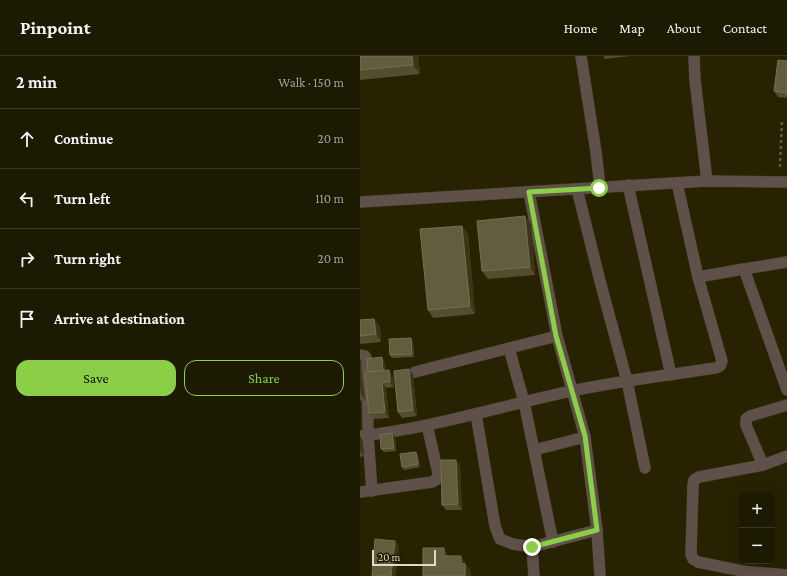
<!DOCTYPE html>
<html lang="en">
<head>
<meta charset="utf-8">
<style>
  :root { --surface:#1d1a02; --page:#25230c; --text:#f1f3f6; --muted:#a0a199; --line:#3b3824; --accent:#8bce47 }
  body { margin:0; font-family:"Crimson Pro",serif; background:var(--page); color:var(--text) }
  .controls { position:absolute; right:12px; bottom:12px; display:grid; overflow:hidden; border-radius:8px; box-shadow:0 4px 16px #0002 }
  .controls button { width:36px; height:36px; display:grid; place-items:center; padding:0; border:0; border-bottom:1px solid var(--line); background:var(--surface); color:var(--text); font:20px sans-serif }
  .scale { position:absolute; left:12px; bottom:10px; width:64px; box-sizing:border-box; padding-left:4px; border:2px solid #dddac8; border-top:0; font-size:11px; line-height:14px; white-space:nowrap; color:#dddac8; -webkit-text-stroke:3px #1e1800; paint-order:stroke }
  .stop { position:absolute; width:12px; height:12px; margin:-9px; border:3px solid #8bce47; border-radius:50%; background:#fff }
  .stop.end { background:#8bce47; border-color:#fff; box-shadow:0 1px 4px #0008 }
  .list { margin:0; padding:0; list-style:none }
  h2 { display:flex; justify-content:space-between; align-items:center; height:52px; margin:0; padding:0 16px; font-size:17px }
  h2 small { font-size:13px; font-weight:400; color:var(--muted) }
  .list li { display:grid; grid-template-columns:26px 1fr auto; gap:12px; align-items:center; box-sizing:border-box; height:60px; padding:0 16px; border-top:1px solid var(--line) }
  .list b { display:block; font-size:15px; white-space:nowrap }
  .list em { font-size:13px; font-style:normal; color:var(--muted) }
  .actions { display:flex; gap:8px; padding:12px 16px }
  .actions a { flex:1; padding:9px 0; border:1px solid var(--accent); border-radius:12px; text-align:center; font-size:14px; color:var(--accent) }
  .actions .main { background:var(--accent); color:#111 }
  .icon { flex:none; width:22px; height:22px; fill:none; stroke:currentColor; stroke-width:2; stroke-linecap:round; stroke-linejoin:round }
  .map { position:relative; flex:none; width:427px; height:520px; overflow:hidden }
  header { display:flex; align-items:center; gap:24px; box-sizing:border-box; height:56px; padding:0 20px; background:var(--surface); border-bottom:1px solid var(--line) }
  header strong { font-size:19px }
  nav { display:flex; gap:22px; margin-inline-start:auto; font-size:14px }
  main { display:flex }
  aside { flex:1; background:var(--surface) }
  .map>svg:first-child { display:block }
  .lines { fill:none; stroke-linecap:round; stroke-linejoin:round }
  .minor-casing { stroke:#443f22; stroke-width:12 }
  .tertiary-casing { stroke:#443f22; stroke-width:12 }
  .path { stroke:#605b40; stroke-width:2.5; stroke-dasharray:3 3; stroke-linecap:butt }
  .minor { stroke:#5f5149; stroke-width:11 }
  .tertiary { stroke:#5f5149; stroke-width:11 }
  .wall { fill:#534e2f }
  .shaded-wall { fill:#3b3616 }
  .building { fill:#625d3f; stroke:#757054 }
  .route { stroke:#8bce47; stroke-width:5 }
</style>
</head>
<body>
<header>
<strong>Pinpoint</strong>
<nav><a>Home</a><a>Map</a><a>About</a><a>Contact</a></nav>
</header>
<main>
<aside>
<h2>2 min<small>Walk · 150 m</small></h2>
<ul class="list">
<li><svg class="icon" aria-label="ahead" viewBox="0 0 24 24"><path d="M12 20V5M6 11l6-6 6 6"/></svg><div><b>Continue</b></div><em>20 m</em></li>
<li><svg class="icon" aria-label="left" viewBox="0 0 24 24"><path d="M17 20v-9H6M10 6l-5 5 5 5"/></svg><div><b>Turn left</b></div><em>110 m</em></li>
<li><svg class="icon" aria-label="right" viewBox="0 0 24 24"><path d="M7 20v-9h11M14 6l5 5-5 5"/></svg><div><b>Turn right</b></div><em>20 m</em></li>
<li><svg class="icon" aria-label="arrive" viewBox="0 0 24 24"><path d="M6 21V4h12l-3 4 3 4H6"/></svg><div><b>Arrive at destination</b></div></li>
</ul>
<div class="actions"><a class="main">Save</a><a>Share</a></div>
</aside>
<div class="map">
<svg width="427" height="520" viewBox="0 0 427 520">
  <rect width="100%" height="100%" fill="#272202"/>
  <g class="lines">
    <defs>
      <g id="minor">
        <path d="M221,0l15,96 3,26v10"/>
        <path d="M334,0l1,24 12,101"/>
        <path d="M268,129l43,190"/>
        <path d="M217,133l23,92 27,100 18,87"/>
        <path d="M169,136l28,144 28,101 12,93 3,46"/>
        <path d="M427,206l-43,7 43,121"/>
        <path d="M338,221l46,-8"/>
        <path d="M149,292l15,54 29,140"/>
        <path d="M0,299l5,1 2,4 1,75 4,56"/>
        <path d="M55,316l142,-36"/>
        <path d="M116,358l19,112 5,13 13,5 19,3"/>
        <path d="M0,380c72,-8 141,-30 211,-45 48,-10 97,-16 145,-23l4,-2 2,-5 -24,-84 -21,-94"/>
        <path d="M174,394l51,-13"/>
        <path d="M427,400l-24,9 -64,12 -5,3 -1,5 -2,69 2,5 5,3 44,9 45,4"/>
        <path d="M403,409l-17,-40v-6l4,-3 37,-11"/>
        <path d="M0,436l72,-10 5,-3 1,-6 -11,-48"/>
        <path d="M174,520l-2,-29 65,-17"/>
      </g>
      <path id="tertiary" d="M0,146l347,-21 80,1"/>
    </defs>
    <use href="#minor" class="minor-casing"/>
    <use href="#tertiary" class="tertiary-casing"/>
    <path class="path" d="M420,111l2,-47"/>
    <use href="#minor" class="minor"/>
    <use href="#tertiary" class="tertiary"/>
  </g>
  <g class="wall">
    <path d="M0,0h58l2,18 -60,6z"/>
    <path d="M243,0h27l-25,3z"/>
    <path d="M427,5v37l-9,-1 -4,-6z"/>
    <path d="M171,168l4,51 -47,4 -6,-8z"/>
    <path d="M102,170l6,8 7,80 -42,4 -5,-8z"/>
    <path d="M14,263l6,8 1,15 -21,2v-24z"/>
    <path d="M51,282l2,3 1,16 -22,1 -2,-3z"/>
    <path d="M0,304l5,40 -5,1z"/>
    <path d="M24,304l1,11 8,5 1,11 -8,1 3,30 -16,1 -4,-6 -1,-41z"/>
    <path d="M53,319l4,41 -15,2 -4,-6z"/>
    <path d="M0,380l2,3 2,17 -4,1z"/>
    <path d="M35,380l1,15 -12,1 -3,-3z"/>
    <path d="M58,399l2,12 -16,3 -2,-3z"/>
    <path d="M96,404l4,6 2,44h-16l-4,-5z"/>
  </g>
  <g class="shaded-wall">
    <path d="M52,0h6l2,18 -7,-9z"/>
    <path d="M165,160l6,8 4,51 -5,-8z"/>
    <path d="M102,170l6,8 7,80 -5,-8z"/>
    <path d="M14,263l6,8 1,15 -5,-8z"/>
    <path d="M51,282l2,3 1,16 -2,-3z"/>
    <path d="M22,301l2,3 1,14 -2,-3z"/>
    <path d="M0,304l5,40 -4,-6 -1,-9z"/>
    <path d="M49,313l4,6 4,41 -4,-6z"/>
    <path d="M29,314l4,6 1,11 -4,-5z"/>
    <path d="M22,326l4,6 3,30 -4,-6z"/>
    <path d="M32,377l3,3 1,15 -2,-3z"/>
    <path d="M0,380l2,3 2,17 -4,-5z"/>
    <path d="M56,396l2,3 2,12 -2,-3z"/>
    <path d="M96,404l4,6 2,44 -4,-6z"/>
    <path d="M35,485l4,5 -3,30h-5z"/>
    <path d="M84,492l5,8h-5z"/>
    <path d="M101,500l10,16v4h-6l-4,-12z"/>
  </g>
  <g class="building">
    <path d="M0,0h52l1,9 -53,5z"/>
    <path d="M418,4l9,1v32l-13,-2z"/>
    <path d="M165,160l5,51 -48,4 -5,-50z"/>
    <path d="M102,170l8,80 -42,4 -8,-81z"/>
    <path d="M14,263l2,15 -16,2v-16z"/>
    <path d="M51,282l1,16 -22,1 -1,-16z"/>
    <path d="M22,301l1,14 -15,1 -1,-13z"/>
    <path d="M49,313l4,41 -15,2 -4,-41z"/>
    <path d="M29,314l1,12h-8l3,30 -16,1 -4,-41z"/>
    <path d="M32,377l2,15 -13,1 -1,-14z"/>
    <path d="M56,396l2,12 -16,3 -2,-13z"/>
    <path d="M81,404h15l2,44 -16,1z"/>
    <path d="M15,483l20,2 -4,35h-19z"/>
    <path d="M63,492h21v8h17v8h4v12h-42z"/>
  </g>
  <g class="lines">
    <path class="route" d="M172,491l65,-17 -12,-94 -29,-100 -27,-144 70,-4"/>
  </g>
</svg>
<div class="controls">
<button>+</button>
<button>−</button>
</div>
<div class="scale">20 m</div>
<div class="stop" style="left:239px;top:132px"></div>
<div class="stop end" style="left:172px;top:491px"></div>
</div>
</main>
</body>
</html>
